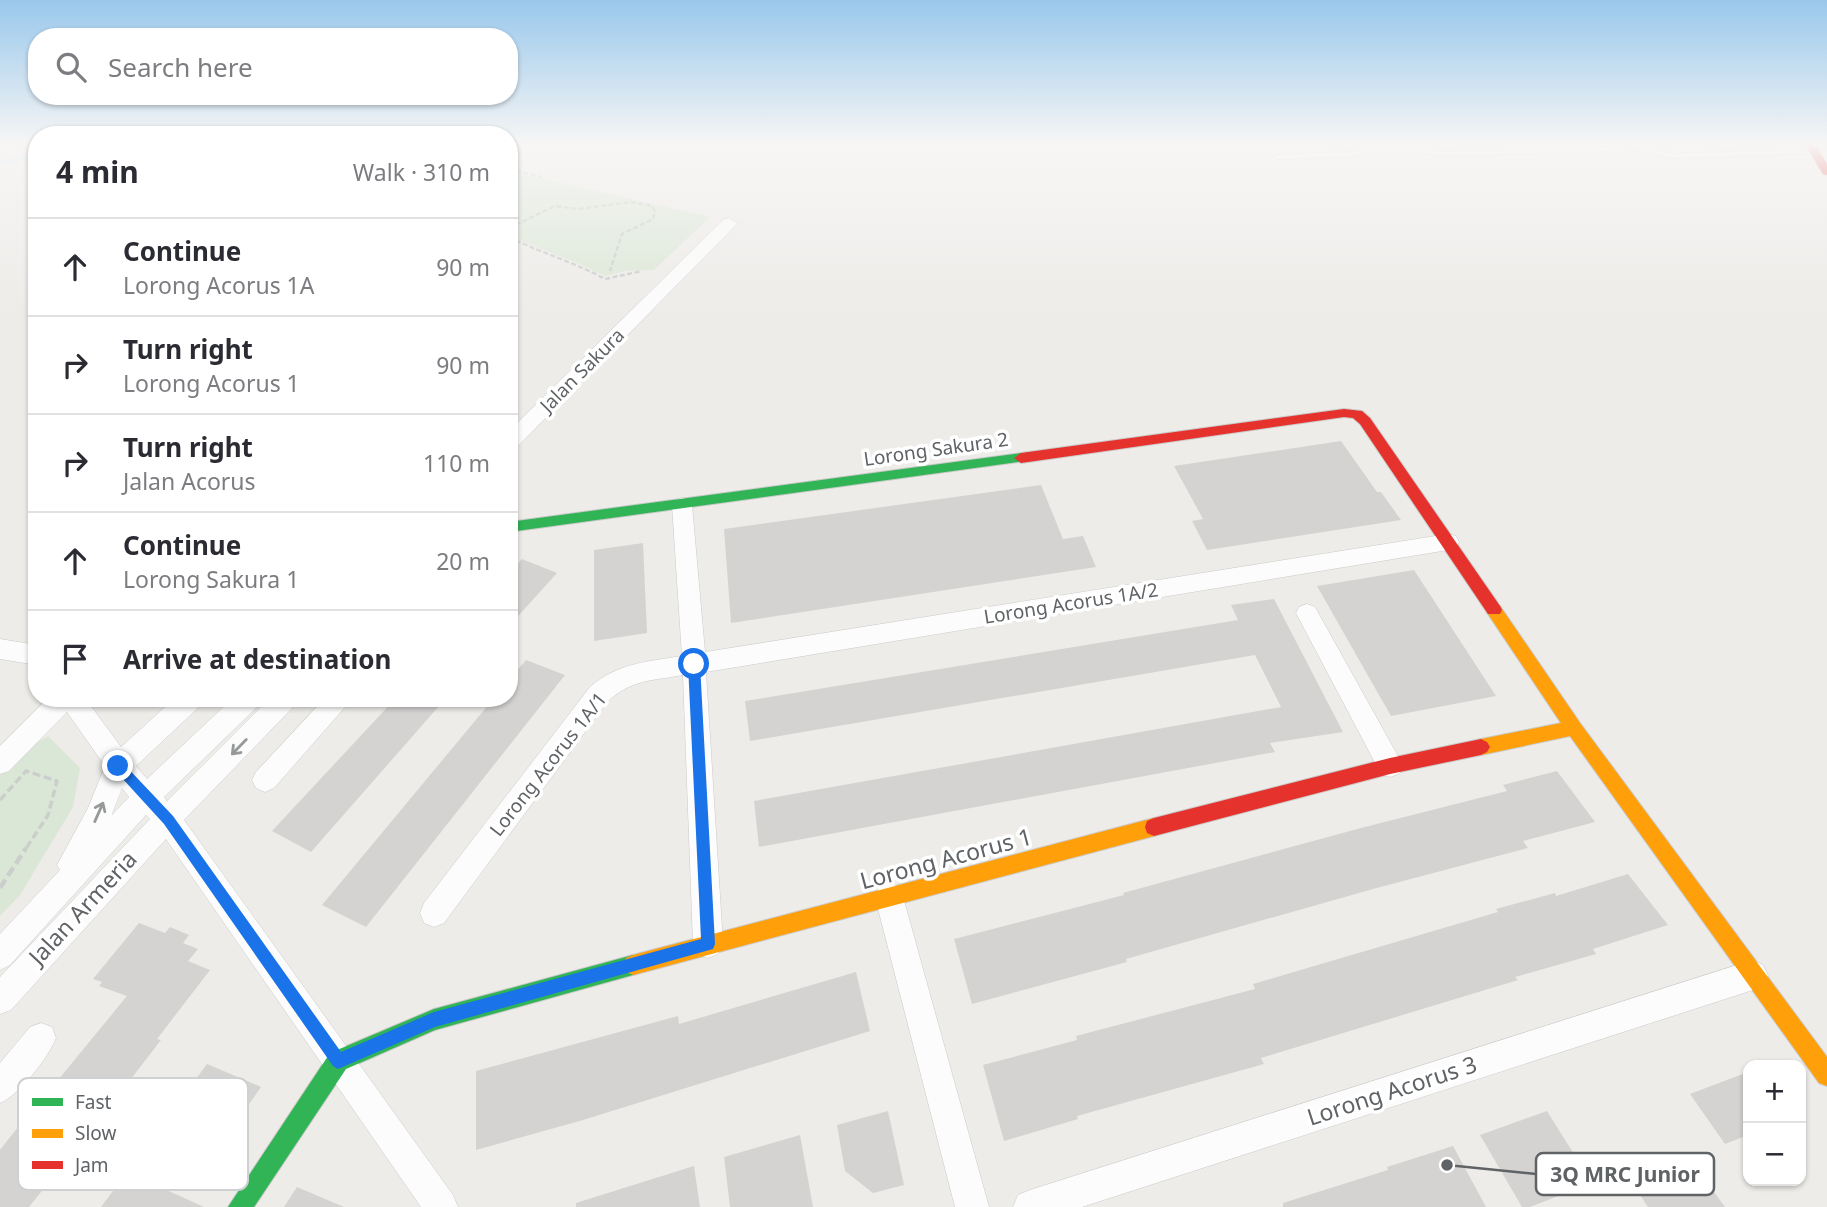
<!DOCTYPE html>
<html lang="en">
<head>
<meta charset="utf-8">
<style>
  :root { --surface:#fff; --page:#f2f2f3; --text:#2b2b33; --muted:#7c7c81; --line:#e1e1e2 }
  body { margin:0; font-family:"Noto Sans",sans-serif; background:var(--page); color:var(--text) }
  .controls { position:absolute; right:21px; bottom:21px; display:grid; overflow:hidden; border-radius:14px; box-shadow:0 2px 5px #0004 }
  .controls button { width:63px; height:63px; display:grid; place-items:center; padding:0; border:0; border-bottom:2px solid var(--line); background:var(--surface); color:var(--text); font:35px sans-serif }
  .stop { position:absolute; width:21px; height:21px; margin:-16px; border:5px solid #1a73e8; border-radius:50%; background:#fff }
  .stop.end { background:#1a73e8; border-color:#fff; box-shadow:0 2px 7px #0008 }
  .list { margin:0; padding:0; list-style:none }
  h2 { display:flex; justify-content:space-between; align-items:center; height:91px; margin:0; padding:0 28px; font-size:30px }
  h2 small { font-size:23px; font-weight:400; color:var(--muted) }
  .list li { display:grid; grid-template-columns:46px 1fr auto; gap:21px; align-items:center; box-sizing:border-box; height:98px; padding:0 28px; border-top:2px solid var(--line) }
  .list b { display:block; font-size:26px; white-space:nowrap }
  .list p { margin:0; font-size:23px; white-space:nowrap; color:var(--muted) }
  .list em { font-size:23px; font-style:normal; color:var(--muted) }
  .icon { flex:none; width:38px; height:38px; fill:none; stroke:currentColor; stroke-width:2; stroke-linecap:round; stroke-linejoin:round }
  .map { position:relative; flex:none; width:1827px; height:1207px; overflow:hidden }
  .search { position:absolute; background:var(--surface); box-shadow:0 2px 5px #0004; left:28px; top:28px; width:490px; height:77px; display:flex; align-items:center; gap:18px; box-sizing:border-box; padding:0 24px; border-radius:28px; color:var(--muted); font-size:26px }
  .panel { position:absolute; background:var(--surface); box-shadow:0 2px 5px #0004; left:28px; top:126px; width:490px; height:581px; border-radius:28px }
  .map>svg:first-child { display:block }
  .green { fill:#dbe7d6 }
  .lines { fill:none; stroke-linecap:round; stroke-linejoin:round }
  .stream { stroke:#c4e6f1; stroke-width:4.5 }
  .building { fill:#d5d3d2 }
  .lane-casing { stroke:#cacac9; stroke-width:2 }
  .street-casing { stroke:#cacac9; stroke-width:1 }
  .fast-casing { stroke:#cacac9; stroke-width:2 }
  .slow-casing { stroke:#cacac9; stroke-width:2 }
  .jam-casing { stroke:#cacac9; stroke-width:2 }
  .path-far2 { stroke:#cbcecb; stroke-width:2.5; stroke-dasharray:5 2.5; stroke-linecap:butt }
  .path-far1 { stroke:#cbcecb; stroke-width:3.5; stroke-dasharray:8 3.5; stroke-linecap:butt }
  .path { stroke:#cbcecb; stroke-width:4.5; stroke-dasharray:10 4.5; stroke-linecap:butt }
  .lane { fill:#fcfcfc; fill-rule:evenodd }
  .street { fill:#fcfcfc; fill-rule:evenodd }
  .fast { fill:#30b455; fill-rule:evenodd }
  .slow { fill:#ff9f0a; fill-rule:evenodd }
  .jam { fill:#e5322d; fill-rule:evenodd }
  .oneway { stroke:#96999a }
  .route { fill:#1a73e8 }
  .labels { text-anchor:middle; stroke-width:7; stroke-linejoin:round; paint-order:stroke }
  .street-label { font-size:19px; fill:#5f6366; stroke:#fff }
  .near-street-label { font-size:23px; fill:#5f6366; stroke:#fff }
  .key { fill:#fff; stroke:#cfd0d1; stroke-width:2 }
  .key-label { font-size:19px; fill:#5f6366 }
  .leader { fill:none; stroke:#5f6366; stroke-width:2.5 }
  .callout-dot { fill:#5f6366; stroke:#fff; stroke-width:2.5 }
  .callout { fill:#fff; stroke:#5f6366; stroke-width:2.5 }
  .callout-label { font-size:21px; text-anchor:middle; font-weight:bold; fill:#5f6366 }
</style>
</head>
<body>
<div class="map">
<svg width="1827" height="1207" viewBox="0 0 1827 1207">
  <rect width="100%" height="100%" fill="#eeece9"/>
  <g class="green">
    <path d="M509,171l201,46 -56,53 -28,1 -21,5c-31,-16 -64,-26 -96,-41z"/>
    <path d="M48,736l32,32 -7,39 -53,88 -20,21v-141l22,-23z"/>
  </g>
  <g class="lines">
    <path class="stream" d="M0,163l37,-8"/>
  </g>
  <g class="building">
    <path d="M1341,441l36,51h4l20,28 -194,30 -15,-29 11,-2 -29,-53z"/>
    <path d="M1041,485l22,54 20,-3 13,31 -365,56 -7,-94z"/>
    <path d="M643,543l4,90 -53,8v-91z"/>
    <path d="M522,559l35,14 -48,53v-53z"/>
    <path d="M1414,570l82,126 -105,20 -74,-130z"/>
    <path d="M1274,599l69,133 -73,11 5,9 -516,95 -5,-46 527,-94 -26,-52 -505,86 -5,-40 493,-81 -7,-15z"/>
    <path d="M526,660l39,15 -199,252 -44,-22 172,-207h15v-18z"/>
    <path d="M396,698h50l-135,154 -39,-21z"/>
    <path d="M1557,771l38,51 -72,19 5,7 -155,41 -247,70 1,3 -155,42 -18,-65 170,-44 -1,-2 238,-65 146,-37 -4,-6z"/>
    <path d="M1628,874l40,51 -75,24 3,5 -81,23 3,3 -257,78 3,6 -187,52 1,3 -74,22 -21,-76 94,-25 -1,-4 179,-47 -2,-5 245,-72 -2,-3 59,-16 1,3z"/>
    <path d="M139,923l26,10 5,-6 19,8 -6,8 15,6 -10,12 22,9 -53,69 4,1 -58,75 -54,-24 78,-95 -28,-10 3,-4 -9,-3z"/>
    <path d="M856,972l14,59 -287,89 -107,30v-79l202,-55 1,8z"/>
    <path d="M207,1064l54,23 -55,79 -56,-25z"/>
    <path d="M1748,1072v63l-23,9 -35,-50z"/>
    <path d="M888,1111l16,74 -31,8 -28,-22 -8,-46z"/>
    <path d="M1547,1111l45,72 -62,24h-8l-42,-72z"/>
    <path d="M22,1122l54,26 -47,59h-29v-57z"/>
    <path d="M800,1135l13,72h-83l-6,-50z"/>
    <path d="M1453,1146l33,61h-203v-4l105,-33 -1,-3z"/>
    <path d="M1685,1152l40,55h-77l-20,-30z"/>
    <path d="M694,1166l6,41h-124v-4z"/>
    <path d="M127,1172l77,35h-103z"/>
    <path d="M297,1187l47,20h-60z"/>
  </g>
  <g class="lines">
    <defs>
      <path id="lane" d="M1383,145l62,7 194,-6 32,8 143,-5 3,2 -3,2 -143,5 -32,-8 -194,6 -62,-7 -33,7 -74,3 -3,-2 3,-2 74,-3z"/>
      <g id="street">
        <path d="M729,218l8,5 -2,3 -219,222 -7,2v-19l214,-211z"/>
        <path d="M682,498l7,2 3,5 13,147 743,-118 8,2 3,6 -3,6 -8,2 -742,122 17,272 -5,10 -10,4 -10,-4 -5,-10 -10,-269c-32,6 -50,4 -75,26l-164,222 -10,4 -10,-4 -4,-10 4,-10 166,-216c28,-24 56,-25 92,-31l-10,-151 3,-5z"/>
        <path d="M1307,604l8,3 84,151 4,8 -4,8 -9,3 -9,-3 -85,-161 3,-6z"/>
        <path d="M0,639l37,6v20l-37,-6z"/>
        <path d="M48,698h37l36,49 54,-49h29l-3,7 -65,61 11,13 86,-81h29l-3,7 -95,92 3,4 103,-103h28l-3,7 -111,115 269,375 5,12h-37l-255,-368 -155,171 -11,4v-37l150,-158 -4,-4 -136,150 -10,5v-36l60,-64 -3,-5 31,-57 17,-42 -38,-54 -58,59 -9,3v-28zM122,788l7,9 -17,18v-1z"/>
        <path d="M325,698h28l-79,90 -9,4 -9,-4 -4,-8 4,-8z"/>
        <path d="M889,883l10,4 4,10 86,310h-34l-80,-310 4,-10z"/>
        <path d="M1753,960l10,5 5,10 -5,10 -10,5 -671,217h-69l5,-12 12,-5z"/>
        <path d="M41,1023l11,4 4,11c-8,20 -37,57 -56,65v-40l30,-36z"/>
      </g>
      <g id="fast">
        <path d="M1021,453l7,5 -2,3 -517,71v-10z"/>
        <path d="M633,955l7,3 3,7 -3,7 -7,3 -198,55 -89,39 -92,138h-26l102,-154 104,-44z"/>
      </g>
      <g id="slow">
        <path d="M1494,604l6,2 80,117 247,334v29l-8,-3 -249,-347 -89,19 -6,-3 -3,-5 3,-5 6,-3 80,-16 -73,-109 -2,-4 2,-4z"/>
        <path d="M1154,818l7,3 2,6 -2,6 -7,3 -521,139 -7,-3 -3,-7 3,-7 7,-3z"/>
      </g>
      <g id="jam">
        <path d="M1805,144h10l12,20v11l-4,-1z"/>
        <path d="M1344,409l18,2 8,7 130,188 2,4 -2,4h-12l-128,-190 -7,-6 -9,-1 -323,46 -7,-5 7,-5z"/>
        <path d="M1481,739l6,3 3,5 -3,5 -6,3 -91,19 -236,62 -7,-3 -2,-6 2,-6 7,-3 236,-60z"/>
      </g>
    </defs>
    <use href="#lane" class="lane-casing"/>
    <use href="#street" class="street-casing"/>
    <use href="#fast" class="fast-casing"/>
    <use href="#slow" class="slow-casing"/>
    <use href="#jam" class="jam-casing"/>
    <g class="path-far2">
      <path d="M509,169l33,8"/>
      <path d="M509,228l46,-22 24,3 52,-7 21,4 3,5 -2,8 -31,15 -12,37"/>
      <path d="M509,237c32,16 65,25 96,42l37,-8"/>
      <path d="M37,315v6"/>
    </g>
    <path class="path-far1" d="M0,800l26,-29 31,10 -9,34 -23,35"/>
    <path class="path" d="M0,888l26,-40"/>
    <use href="#lane" class="lane"/>
    <use href="#street" class="street"/>
    <use href="#fast" class="fast"/>
    <use href="#slow" class="slow"/>
    <use href="#jam" class="jam"/>
  </g>
  <defs><path id="oneway-shaft" d="M-6 0H5M1.5-3L5.5 0L1.5 3" fill="none" stroke-width="1.6" stroke-linecap="round" stroke-linejoin="round" transform="scale(1.75)"/></defs>
  <g class="oneway">
    <use href="#oneway-shaft" transform="translate(239 747) rotate(134)"/>
    <use href="#oneway-shaft" transform="translate(99 812) rotate(-66)"/>
  </g>
  <linearGradient id="sky" x2="0" y2="1"><stop stop-color="#99c8ec"/><stop offset="0.46" stop-color="#f7f6f5"/><stop offset="1" stop-color="#f7f6f5" stop-opacity="0"/></linearGradient>
  <rect width="1827" height="313" fill="url(#sky)"/>
  <path class="route" d="M694,659l6,5 15,280 -2,5 -278,78 -97,42 -5,-3 -169,-242 -53,-58 7,-6 4,2 51,54 168,236 93,-40 267,-73 -13,-275z"/>
  <g class="labels">
    <g class="street-label">
      <text transform="translate(582 370) rotate(-45)" y="7">Jalan Sakura</text>
      <text transform="translate(936 449) rotate(-8)" y="7">Lorong Sakura 2</text>
      <text transform="translate(1071 603) rotate(-9)" y="7">Lorong Acorus 1A/2</text>
      <text transform="translate(548 764) rotate(-52)" y="7">Lorong Acorus 1A/1</text>
    </g>
    <g class="near-street-label">
      <text transform="translate(946 859) rotate(-15)" y="8">Lorong Acorus 1</text>
      <text transform="translate(83 908) rotate(-47)" y="8">Jalan Armeria</text>
      <text transform="translate(1392 1091) rotate(-18)" y="8">Lorong Acorus 3</text>
    </g>
  </g>
  <rect x="18" y="1078" width="230" height="112" rx="10" class="key"/>
  <rect x="32" y="1098" width="31" height="8" fill="#30b455"/>
  <rect x="32" y="1129" width="31" height="9" fill="#ff9f0a"/>
  <rect x="32" y="1161" width="31" height="8" fill="#e5322d"/>
  <g class="key-label">
    <text x="75" y="1109">Fast</text>
    <text x="75" y="1140">Slow</text>
    <text x="75" y="1172">Jam</text>
  </g>
  <path class="leader" d="M1447 1165L1536 1174"/>
  <circle class="callout-dot" cx="1447" cy="1165" r="7"/>
  <rect class="callout" x="1536" y="1153" width="178" height="42" rx="7"/>
  <g class="callout-label">
    <text x="1625" y="1182">3Q MRC Junior</text>
  </g>
</svg>
<div class="controls">
<button>+</button>
<button>−</button>
</div>
<div class="stop" style="left:694px;top:664px"></div>
<div class="stop end" style="left:118px;top:766px"></div>
<div class="search"><svg class="icon" aria-label="search" viewBox="0 0 24 24"><circle cx="10" cy="10" r="6"/><path d="M15 15l6 6"/></svg>Search here</div>
<section class="panel">
<h2>4 min<small>Walk · 310 m</small></h2>
<ul class="list">
<li><svg class="icon" aria-label="ahead" viewBox="0 0 24 24"><path d="M12 20V5M6 11l6-6 6 6"/></svg><div><b>Continue</b><p>Lorong Acorus 1A</p></div><em>90 m</em></li>
<li><svg class="icon" aria-label="right" viewBox="0 0 24 24"><path d="M7 20v-9h11M14 6l5 5-5 5"/></svg><div><b>Turn right</b><p>Lorong Acorus 1</p></div><em>90 m</em></li>
<li><svg class="icon" aria-label="right" viewBox="0 0 24 24"><path d="M7 20v-9h11M14 6l5 5-5 5"/></svg><div><b>Turn right</b><p>Jalan Acorus</p></div><em>110 m</em></li>
<li><svg class="icon" aria-label="ahead" viewBox="0 0 24 24"><path d="M12 20V5M6 11l6-6 6 6"/></svg><div><b>Continue</b><p>Lorong Sakura 1</p></div><em>20 m</em></li>
<li><svg class="icon" aria-label="arrive" viewBox="0 0 24 24"><path d="M6 21V4h12l-3 4 3 4H6"/></svg><div><b>Arrive at destination</b></div></li>
</ul>
</section>
</div>
</body>
</html>
